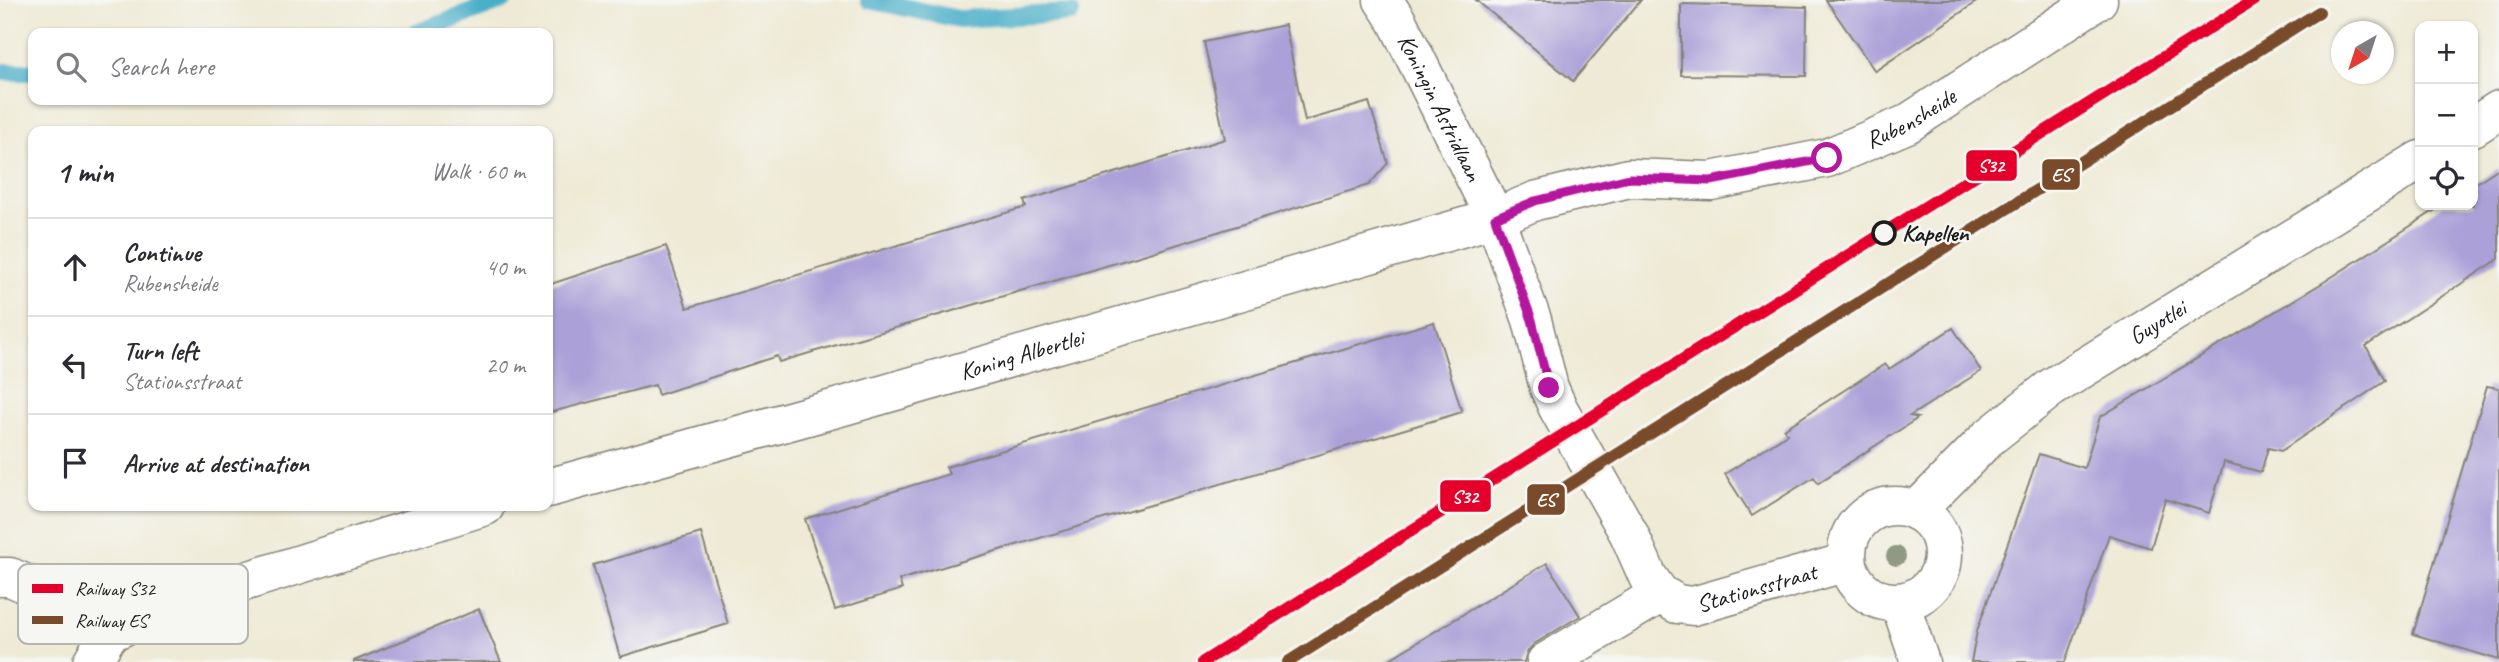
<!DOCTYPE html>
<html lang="en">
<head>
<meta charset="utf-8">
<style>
  :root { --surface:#fff; --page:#f2f2f3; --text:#2b2b33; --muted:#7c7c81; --line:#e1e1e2 }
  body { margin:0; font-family:Caveat,sans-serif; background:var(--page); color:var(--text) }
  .controls { position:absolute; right:21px; top:21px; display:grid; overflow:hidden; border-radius:14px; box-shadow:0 2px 5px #0004 }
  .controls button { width:63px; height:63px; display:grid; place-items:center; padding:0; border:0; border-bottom:2px solid var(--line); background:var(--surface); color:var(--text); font:35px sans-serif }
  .compass { position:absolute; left:2331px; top:21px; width:63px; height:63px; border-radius:50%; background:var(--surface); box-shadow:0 2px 5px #0004; rotate:219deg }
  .stop { position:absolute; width:21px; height:21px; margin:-16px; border:5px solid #b5179e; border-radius:50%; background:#fff }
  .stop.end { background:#b5179e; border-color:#fff; box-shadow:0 2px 7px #0008 }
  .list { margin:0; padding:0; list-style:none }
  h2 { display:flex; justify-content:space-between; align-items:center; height:91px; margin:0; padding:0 28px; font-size:30px }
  h2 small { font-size:23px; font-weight:400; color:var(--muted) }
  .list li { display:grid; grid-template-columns:46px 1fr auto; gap:21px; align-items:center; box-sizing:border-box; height:98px; padding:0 28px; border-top:2px solid var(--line) }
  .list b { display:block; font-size:26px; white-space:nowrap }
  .list p { margin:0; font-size:23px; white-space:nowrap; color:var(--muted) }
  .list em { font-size:23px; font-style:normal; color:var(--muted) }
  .icon { flex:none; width:38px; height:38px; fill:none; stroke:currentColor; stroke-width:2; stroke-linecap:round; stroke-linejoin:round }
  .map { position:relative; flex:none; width:2499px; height:662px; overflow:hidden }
  .search { position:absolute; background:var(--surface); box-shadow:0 2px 5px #0004; left:28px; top:28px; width:525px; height:77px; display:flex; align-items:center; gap:18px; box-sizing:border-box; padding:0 24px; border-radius:14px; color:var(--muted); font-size:26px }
  .panel { position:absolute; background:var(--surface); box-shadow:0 2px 5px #0004; left:28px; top:126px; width:525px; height:385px; border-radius:14px }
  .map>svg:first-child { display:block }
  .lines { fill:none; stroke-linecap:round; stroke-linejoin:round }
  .stream { stroke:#49afc9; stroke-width:18 }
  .building { fill:#aba0d8 }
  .street-casing { stroke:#858378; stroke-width:41 }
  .secondary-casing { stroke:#858378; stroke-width:41 }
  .street { stroke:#fff; stroke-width:38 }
  .secondary { stroke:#fff; stroke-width:38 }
  .rail-1-casing { stroke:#f6f6f2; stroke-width:18 }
  .rail-2-casing { stroke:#f6f6f2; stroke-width:18 }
  .rail-1 { stroke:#e4002b; stroke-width:12 }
  .rail-2 { stroke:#7a4b2a; stroke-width:12 }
  .tree { fill:#8f9983 }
  .route { stroke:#b5179e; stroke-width:9 }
  .stop-dot { fill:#f6f6f2; stroke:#1c1c1c; stroke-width:3.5 }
  .labels { text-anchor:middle; stroke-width:5; stroke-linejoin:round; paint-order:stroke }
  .street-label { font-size:24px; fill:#1c1c1c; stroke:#f6f6f2 }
  .stop-label { font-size:24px; font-weight:bold; fill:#1c1c1c; stroke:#f6f6f2; text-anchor:start }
  .key { fill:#f6f6f2; stroke:#b5b5b2; stroke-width:2 }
  .key-label { font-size:19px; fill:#1c1c1c }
  .line-badge { stroke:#f6f6f2; stroke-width:2.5 }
  .badge-label { font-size:19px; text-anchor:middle; font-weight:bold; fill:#fff }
</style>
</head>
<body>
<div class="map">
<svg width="2499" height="662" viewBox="0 0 2499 662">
  <rect width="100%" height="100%" fill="#f6f6f2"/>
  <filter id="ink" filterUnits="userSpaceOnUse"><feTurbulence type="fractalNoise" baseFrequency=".0143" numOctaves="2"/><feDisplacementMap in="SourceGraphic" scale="14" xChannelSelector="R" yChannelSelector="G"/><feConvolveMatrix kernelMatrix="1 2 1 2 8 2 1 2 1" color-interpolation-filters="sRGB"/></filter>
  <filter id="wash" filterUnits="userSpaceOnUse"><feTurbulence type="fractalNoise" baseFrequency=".00686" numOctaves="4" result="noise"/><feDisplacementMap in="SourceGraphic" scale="28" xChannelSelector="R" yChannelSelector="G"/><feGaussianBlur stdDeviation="1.57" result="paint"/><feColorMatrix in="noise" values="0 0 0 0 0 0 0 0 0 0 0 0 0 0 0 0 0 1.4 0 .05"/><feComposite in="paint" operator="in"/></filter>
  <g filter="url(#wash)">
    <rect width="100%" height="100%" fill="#eeead5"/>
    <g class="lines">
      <g class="stream">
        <path d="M869,0l90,19 112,-6"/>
        <path d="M417,33l87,-33"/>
        <path d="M0,72h33"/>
      </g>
    </g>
    <g id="blocks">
      <g class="building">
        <path d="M1476,0h165l-68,81z"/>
        <path d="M1826,0h153l-104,71z"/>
        <path d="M1681,4l126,3 -1,69 -125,-1z"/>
        <path d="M1285,25l20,96 64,-19 19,61 -19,22 -216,67 -374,110 -2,-6 -119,39 -3,-10 -107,28v-128l118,-39 21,62 339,-101 -2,-6 201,-62 -21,-97z"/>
        <path d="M2499,168v91l-133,87 19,35 -104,70 -13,-3 -7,24 -37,-10 -15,51 -44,-14 -14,49 -42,-13 -44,127h-94l6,-31 62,-177 45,14 16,-51 224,-135 119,-77h30v-20z"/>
        <path d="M1434,322l28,90 -563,168 3,9 -67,21 -30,-91 144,-45 -3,-7z"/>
        <path d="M1953,328l28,43 -71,45 8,2 -100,65 -4,-6 -62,39 -27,-42 62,-40 -3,-5 101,-65 4,5z"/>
        <path d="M2487,386l12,2v272l-86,-26z"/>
        <path d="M701,533l27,91 -108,33 -27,-92z"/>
        <path d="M1547,563l33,53 -46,28 -7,8 -3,10h-139z"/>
        <path d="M479,609l22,53h-147v-1z"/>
      </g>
    </g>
  </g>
  <g filter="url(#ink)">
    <use href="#blocks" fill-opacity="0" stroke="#858378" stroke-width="2"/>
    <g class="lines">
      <defs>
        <g id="street">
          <path d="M2473,127l26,-17"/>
          <path id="s1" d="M548,488l292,-81 655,-189 40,-17 94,-23 82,3 116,-23 80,-34 191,-124"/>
          <path id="s2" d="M1916,511l72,-73 63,-50 369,-228"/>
          <path d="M0,577h10l56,24 43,32"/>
          <path d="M1900,603l20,59"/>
          <path d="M92,662l17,-29 61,-28 315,-99"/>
          <path d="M1546,662l114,-68"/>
        </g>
        <g id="secondary">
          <path id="s3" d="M1383,0l14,21 98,197 37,102 17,68 9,20 71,126 19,43 12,17 17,10 16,2 154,-44"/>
          <circle cx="1895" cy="554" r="48"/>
        </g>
      </defs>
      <use href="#street" class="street-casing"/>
      <use href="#secondary" class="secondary-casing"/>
      <use href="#street" class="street"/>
      <use href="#secondary" class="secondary"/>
      <defs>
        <path id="rail-1" d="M1203,662c349,-222 701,-441 1051,-662"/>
        <path id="rail-2" d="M1288,662l1031,-650"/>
      </defs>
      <use href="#rail-1" class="rail-1-casing"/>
      <use href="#rail-2" class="rail-2-casing"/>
      <use href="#rail-1" class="rail-1"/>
      <use href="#rail-2" class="rail-2"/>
    </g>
    <circle class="tree" cx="1896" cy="556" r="10"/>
  </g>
  <g class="lines" filter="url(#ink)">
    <path class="route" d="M1549,388l-17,-68 -37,-102 40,-17 94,-23 82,3 116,-23"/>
  </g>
  <circle class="stop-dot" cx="1884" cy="233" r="11"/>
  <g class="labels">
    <g class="street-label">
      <text dy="8" stroke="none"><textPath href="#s3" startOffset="122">Koningin Astridlaan</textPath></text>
      <text dy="8" stroke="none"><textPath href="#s1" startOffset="1418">Rubensheide</textPath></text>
      <text dy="8" stroke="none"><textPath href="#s2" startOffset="308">Guyotlei</textPath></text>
      <text dy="8" stroke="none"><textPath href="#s1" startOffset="492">Koning Albertlei</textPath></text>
      <text dy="8" stroke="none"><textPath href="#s3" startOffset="760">Stationsstraat</textPath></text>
    </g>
    <g class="stop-label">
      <text x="1902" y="241">Kapellen</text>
    </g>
  </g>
  <rect x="18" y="564" width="230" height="80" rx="10" class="key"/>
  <rect x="32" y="584" width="31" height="9" fill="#e4002b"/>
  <rect x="32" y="616" width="31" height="8" fill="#7a4b2a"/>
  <g class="key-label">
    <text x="75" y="595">Railway S32</text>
    <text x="75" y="627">Railway ES</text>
  </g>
  <g class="line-badge">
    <rect x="1965" y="149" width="53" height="33" rx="7" fill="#e4002b"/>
    <rect x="2041" y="158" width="40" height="33" rx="7" fill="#7a4b2a"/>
    <rect x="1439" y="479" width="53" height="34" rx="7" fill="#e4002b"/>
    <rect x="1526" y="483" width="40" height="33" rx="7" fill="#7a4b2a"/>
  </g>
  <g class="badge-label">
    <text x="1991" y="172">S32</text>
    <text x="2061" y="181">ES</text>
    <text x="1465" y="503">S32</text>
    <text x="1546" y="506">ES</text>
  </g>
</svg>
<div class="controls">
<button>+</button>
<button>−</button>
<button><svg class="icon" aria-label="locate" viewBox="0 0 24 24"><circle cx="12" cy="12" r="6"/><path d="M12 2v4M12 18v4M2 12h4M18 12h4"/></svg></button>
</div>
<svg class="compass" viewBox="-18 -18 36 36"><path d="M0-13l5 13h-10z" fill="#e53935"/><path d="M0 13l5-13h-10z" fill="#7c7c81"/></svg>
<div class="stop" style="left:1827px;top:158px"></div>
<div class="stop end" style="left:1549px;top:388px"></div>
<div class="search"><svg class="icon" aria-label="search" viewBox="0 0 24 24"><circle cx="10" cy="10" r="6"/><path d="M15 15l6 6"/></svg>Search here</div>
<section class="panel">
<h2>1 min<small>Walk · 60 m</small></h2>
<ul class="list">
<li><svg class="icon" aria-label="ahead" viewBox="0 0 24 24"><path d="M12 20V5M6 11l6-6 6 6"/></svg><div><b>Continue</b><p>Rubensheide</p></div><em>40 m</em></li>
<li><svg class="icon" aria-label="left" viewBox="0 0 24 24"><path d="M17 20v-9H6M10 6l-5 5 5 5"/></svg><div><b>Turn left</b><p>Stationsstraat</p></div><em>20 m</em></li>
<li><svg class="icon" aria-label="arrive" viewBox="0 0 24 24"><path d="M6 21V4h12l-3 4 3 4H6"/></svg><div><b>Arrive at destination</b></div></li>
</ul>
</section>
</div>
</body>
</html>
